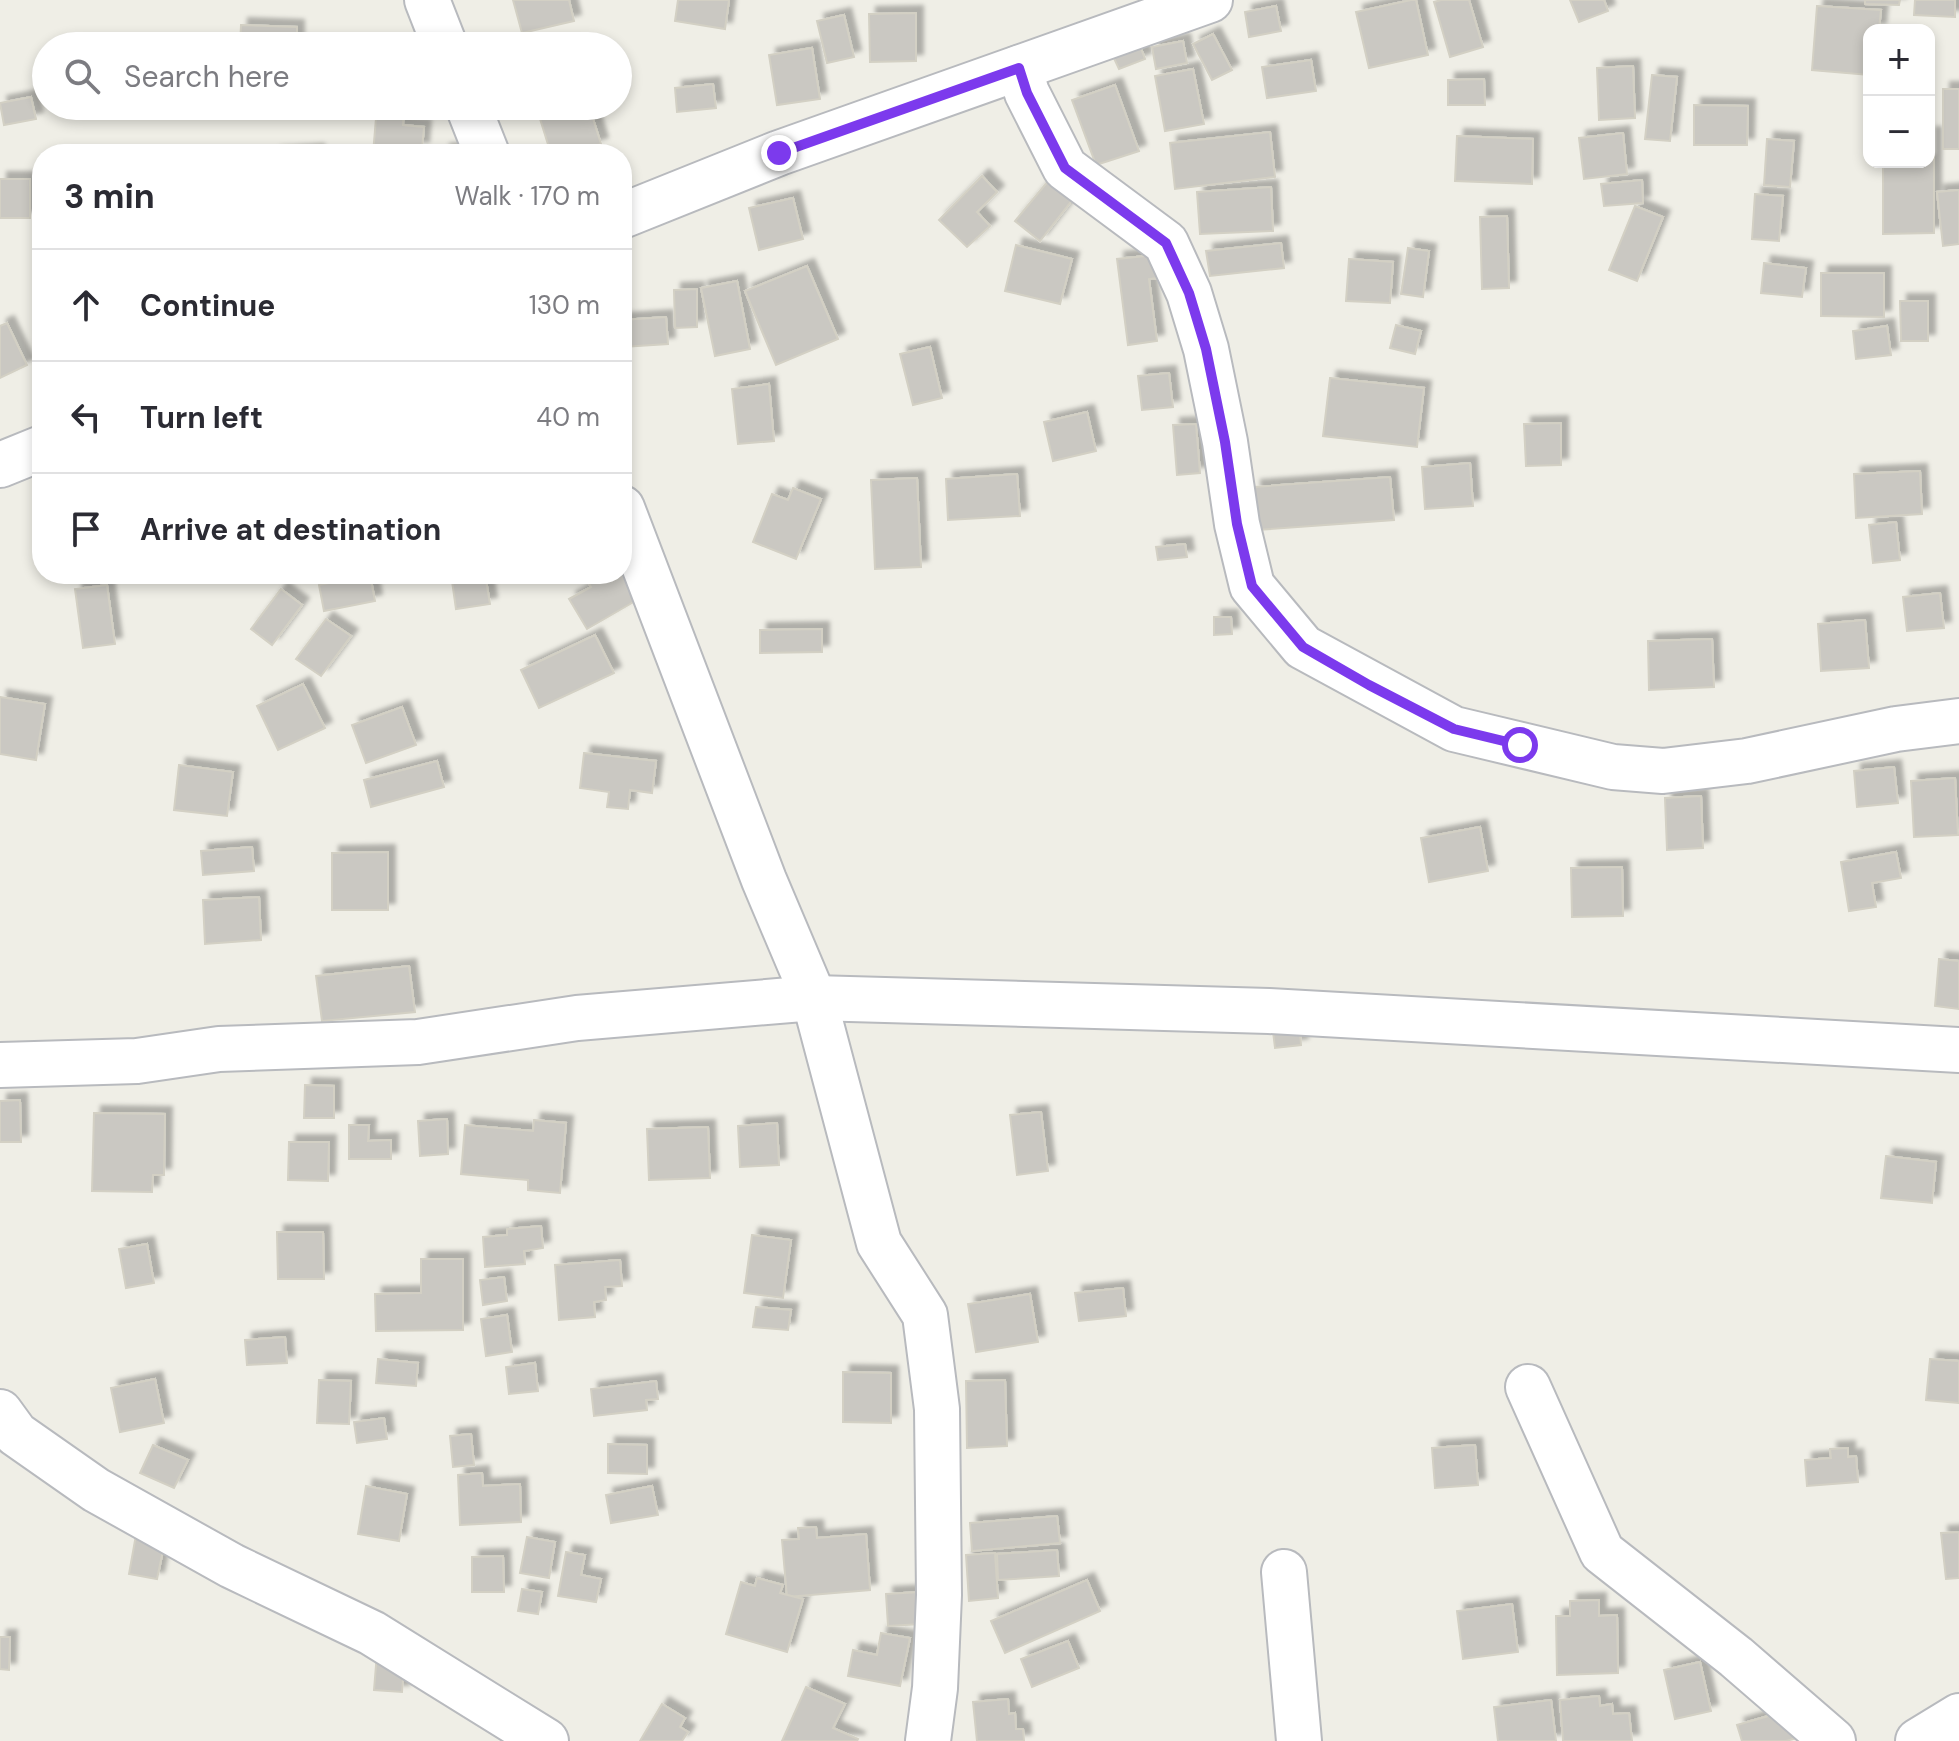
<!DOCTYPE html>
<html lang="en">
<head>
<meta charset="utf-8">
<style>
  :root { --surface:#fff; --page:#f2f2f3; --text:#2b2b33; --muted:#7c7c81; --line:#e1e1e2 }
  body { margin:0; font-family:"DM Sans",sans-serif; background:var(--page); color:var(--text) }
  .controls { position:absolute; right:24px; top:24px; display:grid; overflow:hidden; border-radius:16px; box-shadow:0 4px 12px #0003 }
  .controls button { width:72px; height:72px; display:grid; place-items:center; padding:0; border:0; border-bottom:2px solid var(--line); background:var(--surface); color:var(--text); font:40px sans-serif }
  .stop { position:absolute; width:24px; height:24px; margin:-18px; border:6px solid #7c3aed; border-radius:50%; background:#fff }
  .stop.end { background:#7c3aed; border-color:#fff; box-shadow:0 2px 8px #0008 }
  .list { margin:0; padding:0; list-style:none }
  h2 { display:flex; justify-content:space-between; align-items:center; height:104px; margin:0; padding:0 32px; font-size:34px }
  h2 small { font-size:26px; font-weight:400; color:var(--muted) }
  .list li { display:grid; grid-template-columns:52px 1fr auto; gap:24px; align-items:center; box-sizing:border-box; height:112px; padding:0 32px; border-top:2px solid var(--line) }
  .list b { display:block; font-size:30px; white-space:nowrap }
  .list em { font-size:26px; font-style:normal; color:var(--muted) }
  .icon { flex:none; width:44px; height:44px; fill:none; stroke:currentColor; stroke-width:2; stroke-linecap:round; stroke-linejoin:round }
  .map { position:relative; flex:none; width:1959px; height:1741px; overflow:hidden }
  .search { position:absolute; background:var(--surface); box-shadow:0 4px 12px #0003; left:32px; top:32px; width:600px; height:88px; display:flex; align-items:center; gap:20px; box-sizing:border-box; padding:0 28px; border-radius:44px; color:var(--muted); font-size:30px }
  .panel { position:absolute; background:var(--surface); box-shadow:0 4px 12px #0003; left:32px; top:144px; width:600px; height:440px; border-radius:32px }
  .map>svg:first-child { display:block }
  .building { fill:#cac8c2; stroke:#d3d0c4; stroke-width:2; filter:url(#shadow) }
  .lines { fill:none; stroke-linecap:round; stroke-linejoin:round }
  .minor-casing { stroke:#b8babe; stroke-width:48 }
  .minor { stroke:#fff; stroke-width:44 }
  .route { stroke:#7c3aed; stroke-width:10 }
</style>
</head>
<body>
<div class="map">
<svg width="1959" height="1741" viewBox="0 0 1959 1741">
  <defs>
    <filter id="shadow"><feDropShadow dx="7" dy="-7" stdDeviation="2" flood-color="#0004"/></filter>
  </defs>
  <rect width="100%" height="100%" fill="#efeee6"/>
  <g class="building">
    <path d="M513,0h56l5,21 -52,12z"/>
    <path d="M678,0h51l-4,29 -50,-8z"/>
    <path d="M1411,0h5l12,55 -59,13 -13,-56z"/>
    <path d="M1441,0h28l14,47 -33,10 -16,-55z"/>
    <path d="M1570,0h34l4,11 -29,11z"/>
    <path d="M1865,0h35l-1,5 -34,-1z"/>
    <path d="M1915,0h40v17l-41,-2z"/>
    <path d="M1276,6l5,25 -32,6 -4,-25z"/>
    <path d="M1817,6l64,4 -2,20h-10v45l-57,-5z"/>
    <path d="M916,13v48l-46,1 -1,-48z"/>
    <path d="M844,15l10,42 -27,6 -10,-42z"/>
    <path d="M241,25l56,2v19h-57z"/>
    <path d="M1213,34l19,36 -20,10 -19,-36z"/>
    <path d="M1183,41l4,22 -31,6 -4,-22z"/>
    <path d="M1139,43l6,16 -26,10 -7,-15z"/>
    <path d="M812,48l8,51 -43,6 -8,-50z"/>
    <path d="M1311,60l5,31 -49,7 -5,-31z"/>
    <path d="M1633,66l2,52 -36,2 -2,-52z"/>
    <path d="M1193,69l11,55 -39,7 -10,-55z"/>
    <path d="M1652,75l25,2 -7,64 -25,-2z"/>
    <path d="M1484,79l1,26h-37v-25z"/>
    <path d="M713,84l3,24 -39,4 -2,-24z"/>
    <path d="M1115,85l24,66 -43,14 -24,-65z"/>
    <rect x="1943" y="89" width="16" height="60"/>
    <path d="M31,97l5,22 -32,6 -4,-22z"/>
    <path d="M1694,105l54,1 -1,39h-53z"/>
    <path d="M173,106h35l-3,10z"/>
    <path d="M377,106l27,2 -1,17 21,2 -2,22 -21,-2v7h-28z"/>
    <path d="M536,106h53l12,38 -32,10h-18z"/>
    <path d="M1270,132l5,45 -100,12 -5,-46z"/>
    <path d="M1623,133l4,41 -43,5 -5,-41z"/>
    <path d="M1929,134h5v99l-51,1v-72h46z"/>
    <path d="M1457,136l76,3 -1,45 -77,-3z"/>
    <path d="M1767,139l27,2 -4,46 -26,-2z"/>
    <path d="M469,149l1,5h-27v-3z"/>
    <path d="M317,151l1,3h-45z"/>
    <path d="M982,176l15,16 -20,20 13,14 -23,21 -28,-27z"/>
    <rect x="0" y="179" width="30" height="39"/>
    <path d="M1049,180l24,19 -33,42 -25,-20z"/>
    <path d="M1642,180l1,23 -39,3 -3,-22z"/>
    <path d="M1271,187l2,44 -73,3 -3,-42z"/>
    <path d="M1959,190v54l-16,2 -6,-54z"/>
    <path d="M1755,194l28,2 -4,45 -27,-2z"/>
    <path d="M793,198l10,41 -44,11 -10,-42z"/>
    <path d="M1635,206l28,11 -26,64 -28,-11z"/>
    <path d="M1507,216l2,72 -27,1 -2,-72z"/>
    <path d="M1281,243l3,25 -74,8 -4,-25z"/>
    <path d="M1016,245l56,14 -12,45 -55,-13z"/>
    <path d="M1408,248l21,3 -6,46 -22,-3z"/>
    <path d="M1164,254l2,23 -17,2 8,62 -29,4 -11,-86z"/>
    <path d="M1349,259l44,3 -3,41 -44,-2z"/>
    <path d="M1764,263l42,5 -4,29 -41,-4z"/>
    <path d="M807,266l31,73 -62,26 -31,-74z"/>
    <path d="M1821,273h63v44l-63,-1z"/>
    <path d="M737,281l13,68 -35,7 -14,-68z"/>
    <path d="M697,289v38l-22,1 -1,-38z"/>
    <path d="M1900,301h28v40h-27z"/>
    <path d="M666,317l2,27 -45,3 -1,-27z"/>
    <path d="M7,323l20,42 -27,13v-52z"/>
    <path d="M1396,325l25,6 -6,23 -25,-6z"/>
    <path d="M1887,326l4,29 -35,4 -3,-28z"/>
    <path d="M930,347l12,51 -29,7 -13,-51z"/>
    <path d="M1169,373l4,34 -31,3 -4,-34z"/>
    <path d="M1330,378l94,10 -7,59 -94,-11z"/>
    <path d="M769,384l5,57 -36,3 -6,-55z"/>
    <path d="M1087,412l9,39 -43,10 -9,-39z"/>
    <path d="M1561,423v42l-35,1 -2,-42z"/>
    <path d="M1196,424l4,49 -23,2 -4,-50z"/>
    <path d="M1470,463l3,43 -48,3 -3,-42z"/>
    <path d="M1920,471l2,43 -66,4 -2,-44z"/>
    <path d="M1017,474l3,42 -72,4 -2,-41z"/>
    <path d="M1390,477l4,43 -137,10 -3,-43z"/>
    <path d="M917,478l4,89 -46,2 -4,-89z"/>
    <path d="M793,488l28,11 -25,60 -43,-17 19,-48 16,6z"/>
    <path d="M1896,522l4,38 -27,3 -4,-38z"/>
    <path d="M1185,544l2,13 -29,3 -2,-13z"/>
    <path d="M451,574h34l5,30 -34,5z"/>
    <path d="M584,574h38l15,26 -50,29 -18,-30 22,-12z"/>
    <path d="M370,575l5,26 -51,10 -5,-26z"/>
    <path d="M107,585l8,59 -32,4 -8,-59z"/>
    <path d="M281,589l21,16 -30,40 -21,-16z"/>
    <path d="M1940,593l4,35 -37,3 -4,-34z"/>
    <path d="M1214,617h17l1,17 -18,1z"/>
    <path d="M326,619l25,17 -30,40 -25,-17z"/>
    <path d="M1865,620l4,48 -48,3 -3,-47z"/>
    <path d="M822,629v23l-62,1v-23z"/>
    <path d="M595,635l19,38 -75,35 -18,-38z"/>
    <path d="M1712,639l2,48 -65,3 -1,-49z"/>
    <path d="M303,684l22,44 -47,22 -21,-44z"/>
    <path d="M0,697l45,7 -9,56 -36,-6z"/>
    <path d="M402,707l14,38 -50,18 -14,-38z"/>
    <path d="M584,753l72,8 -4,32 -22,-3 -2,19 -21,-2 2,-15 -29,-4z"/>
    <path d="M437,761l7,26 -73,20 -7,-27z"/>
    <path d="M179,765l54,7 -6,44 -53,-6z"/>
    <path d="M1894,767l4,36 -41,4 -3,-36z"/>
    <path d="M1955,778l3,57 -44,2 -3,-56z"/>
    <path d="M1701,796l2,52 -36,2 -2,-52z"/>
    <path d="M1480,827l8,44 -59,11 -8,-44z"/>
    <path d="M252,847l2,24 -51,4 -2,-24z"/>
    <path d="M388,852v58h-56v-57z"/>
    <path d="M1896,852l5,26 -29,5 4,24 -27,4 -8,-49z"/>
    <path d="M1622,867l1,49 -51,1 -1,-49z"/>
    <path d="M259,897l2,43 -56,4 -2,-44z"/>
    <path d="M1939,959l20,2v48l-24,-3z"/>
    <path d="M409,966l6,46 -93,9 -6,-45z"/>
    <path d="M1299,1020l2,25 -26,3 -3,-25z"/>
    <path d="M305,1085l29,1v32h-30z"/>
    <path d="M20,1100l1,42h-21v-41z"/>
    <path d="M1041,1112l7,59 -31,4 -7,-60z"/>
    <path d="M94,1113l71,1 -1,61h-11l-1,17 -60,-1z"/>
    <path d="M447,1119l1,35 -28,2 -2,-35z"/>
    <path d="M534,1120l32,3 -6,70 -32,-3v-10l-67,-6 4,-49 68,6z"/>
    <path d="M777,1123l2,42 -39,2 -2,-41z"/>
    <path d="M349,1125h20l-1,16 23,-1v19h-42z"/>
    <path d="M708,1127l2,51 -61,2 -2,-51z"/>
    <path d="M289,1142h40l-1,39 -40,-1z"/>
    <path d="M1886,1156l50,6 -4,41 -51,-5z"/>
    <path d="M541,1226l2,22 -19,3 1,13 -40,3 -2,-30 24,-2v-6z"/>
    <path d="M277,1232h46l1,47h-46z"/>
    <path d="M752,1235l39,5 -8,58 -39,-5z"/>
    <path d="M147,1244l7,39 -28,5 -7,-39z"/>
    <path d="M421,1259h42v71l-87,1 -1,-37 46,-1z"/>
    <path d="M620,1260l2,26 -17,1 1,13 -12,2 1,15 -36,3 -4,-55z"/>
    <path d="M504,1277l3,24 -24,4 -3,-25z"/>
    <path d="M1123,1288l3,28 -47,5 -4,-28z"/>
    <path d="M1030,1294l8,48 -62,10 -8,-48z"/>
    <path d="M756,1307l35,3 -3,20 -35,-3z"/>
    <path d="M507,1315l5,37 -26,4 -5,-37z"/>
    <path d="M285,1337l2,26 -40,2 -2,-25z"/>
    <path d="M378,1359l40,4 -2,23 -40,-3z"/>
    <path d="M1930,1359l29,2v42l-33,-3z"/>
    <path d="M535,1363l3,28 -29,3 -3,-27z"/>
    <path d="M843,1372l48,1v50l-48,-1z"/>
    <path d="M155,1379l9,44 -44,9 -9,-44z"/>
    <path d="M319,1380l32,1 -2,43 -32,-1z"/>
    <path d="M1005,1380l2,66 -40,2 -1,-67z"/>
    <path d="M656,1381l2,18 -12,1 1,10 -53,6 -3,-27z"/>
    <path d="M384,1418l3,21 -30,4 -3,-21z"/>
    <path d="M471,1434l3,31 -21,2 -3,-31z"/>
    <path d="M608,1444l39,1v29l-39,-1z"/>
    <path d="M153,1445l35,15 -14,28 -34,-15z"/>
    <path d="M1475,1445l3,40 -43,3 -3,-40z"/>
    <path d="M1848,1448v9l8,-1 2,26 -51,4 -2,-26 26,-2 -1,-9z"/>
    <path d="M482,1473l1,13 37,-2 1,38 -61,3 -2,-50z"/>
    <path d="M366,1486l41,8 -8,47 -41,-7z"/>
    <path d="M652,1486l6,29 -47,8 -5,-28z"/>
    <path d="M1057,1516l3,27 -88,8 -2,-28z"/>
    <path d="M816,1527l1,11 49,-4 4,56 -83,7 -5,-57 17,-1 -1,-11z"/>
    <path d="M1959,1532v46l-13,1 -5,-46z"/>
    <path d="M136,1535l29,6 -8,38 -28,-5z"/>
    <path d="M527,1537l28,5 -6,36 -29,-5z"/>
    <path d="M1057,1550l2,26 -61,4 -1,-26z"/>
    <path d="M566,1552l19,3 -4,20 20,4 -5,23 -38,-6z"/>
    <path d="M995,1553l3,45 -29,3 -3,-46z"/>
    <path d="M503,1556l1,36h-32v-35z"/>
    <path d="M757,1578l26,7 -3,8 23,6 -16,53 -61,-18 15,-52 14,4z"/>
    <path d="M1087,1580l13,31 -95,42 -14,-32z"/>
    <path d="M522,1589l20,3 -4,22 -20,-3z"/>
    <path d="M920,1592l2,32 -34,2 -2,-32z"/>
    <path d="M1599,1600v16l18,-1 1,58 -61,2 -1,-59h14v-15z"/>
    <path d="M1512,1604l6,48 -55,7 -6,-48z"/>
    <path d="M881,1633l29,5 -10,48 -52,-10 5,-26 24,5z"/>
    <path d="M0,1637h10l-1,33 -9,-1z"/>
    <path d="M1068,1641l11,27 -47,19 -11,-28z"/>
    <path d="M377,1653l28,3 -3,36 -28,-2z"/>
    <path d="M1700,1662l11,49 -36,8 -11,-49z"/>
    <path d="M806,1687l39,17 -12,24 25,11 -1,2h-75z"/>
    <path d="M1599,1696l1,10 12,-2 1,10 16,-1 3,28h-69l-3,-41z"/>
    <path d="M1008,1699l1,15 6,-1 1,16h7l1,12h-47l-4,-39z"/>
    <path d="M1551,1700l5,41h-58l-4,-34z"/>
    <path d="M662,1704l23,14 -5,9 8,5 -6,9h-42z"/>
    <path d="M1789,1710l8,28 -11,3h-44l-5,-16z"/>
  </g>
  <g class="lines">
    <defs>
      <g id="minor">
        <path d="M427,0l18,46"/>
        <path d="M1019,68l8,25 38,75 101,75 23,50 17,56 19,93 12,82 15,62 51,61 151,82 159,38 50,4 84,-10 149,-32 63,-8"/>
        <path d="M468,106l19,48"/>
        <path d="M622,216l157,-63 431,-153"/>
        <path d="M0,465l42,-17"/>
        <path d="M622,508l142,372 50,118 65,245 46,72 12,94 2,186 -4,93 -7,53"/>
        <path d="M0,1065l137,-4 82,-12 199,-7 159,-24 237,-20 455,13 690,39"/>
        <path d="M1528,1387l74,165 134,105 97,84"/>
        <path d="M0,1412l16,22 80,56 136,76 140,67 174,108"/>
        <path d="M1284,1572l15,169"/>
        <path d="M1918,1741l41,-25"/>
      </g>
    </defs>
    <use href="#minor" class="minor-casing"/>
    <use href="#minor" class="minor"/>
  </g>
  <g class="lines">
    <path class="route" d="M779,153l240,-85 8,25 38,75 101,75 23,50 17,56 19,93 12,82 15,62 51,61 66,38 85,44 66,16"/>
  </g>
</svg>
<div class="controls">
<button>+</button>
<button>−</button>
</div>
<div class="stop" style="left:1520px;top:745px"></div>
<div class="stop end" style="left:779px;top:153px"></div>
<div class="search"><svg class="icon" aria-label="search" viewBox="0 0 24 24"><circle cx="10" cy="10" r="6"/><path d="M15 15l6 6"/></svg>Search here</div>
<section class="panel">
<h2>3 min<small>Walk · 170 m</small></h2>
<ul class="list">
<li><svg class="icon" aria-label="ahead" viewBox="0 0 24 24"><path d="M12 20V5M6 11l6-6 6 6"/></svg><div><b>Continue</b></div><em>130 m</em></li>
<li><svg class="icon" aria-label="left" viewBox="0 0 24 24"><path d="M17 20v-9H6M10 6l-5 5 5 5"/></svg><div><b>Turn left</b></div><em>40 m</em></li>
<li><svg class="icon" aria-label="arrive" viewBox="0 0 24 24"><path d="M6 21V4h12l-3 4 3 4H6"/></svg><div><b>Arrive at destination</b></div></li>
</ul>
</section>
</div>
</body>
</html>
